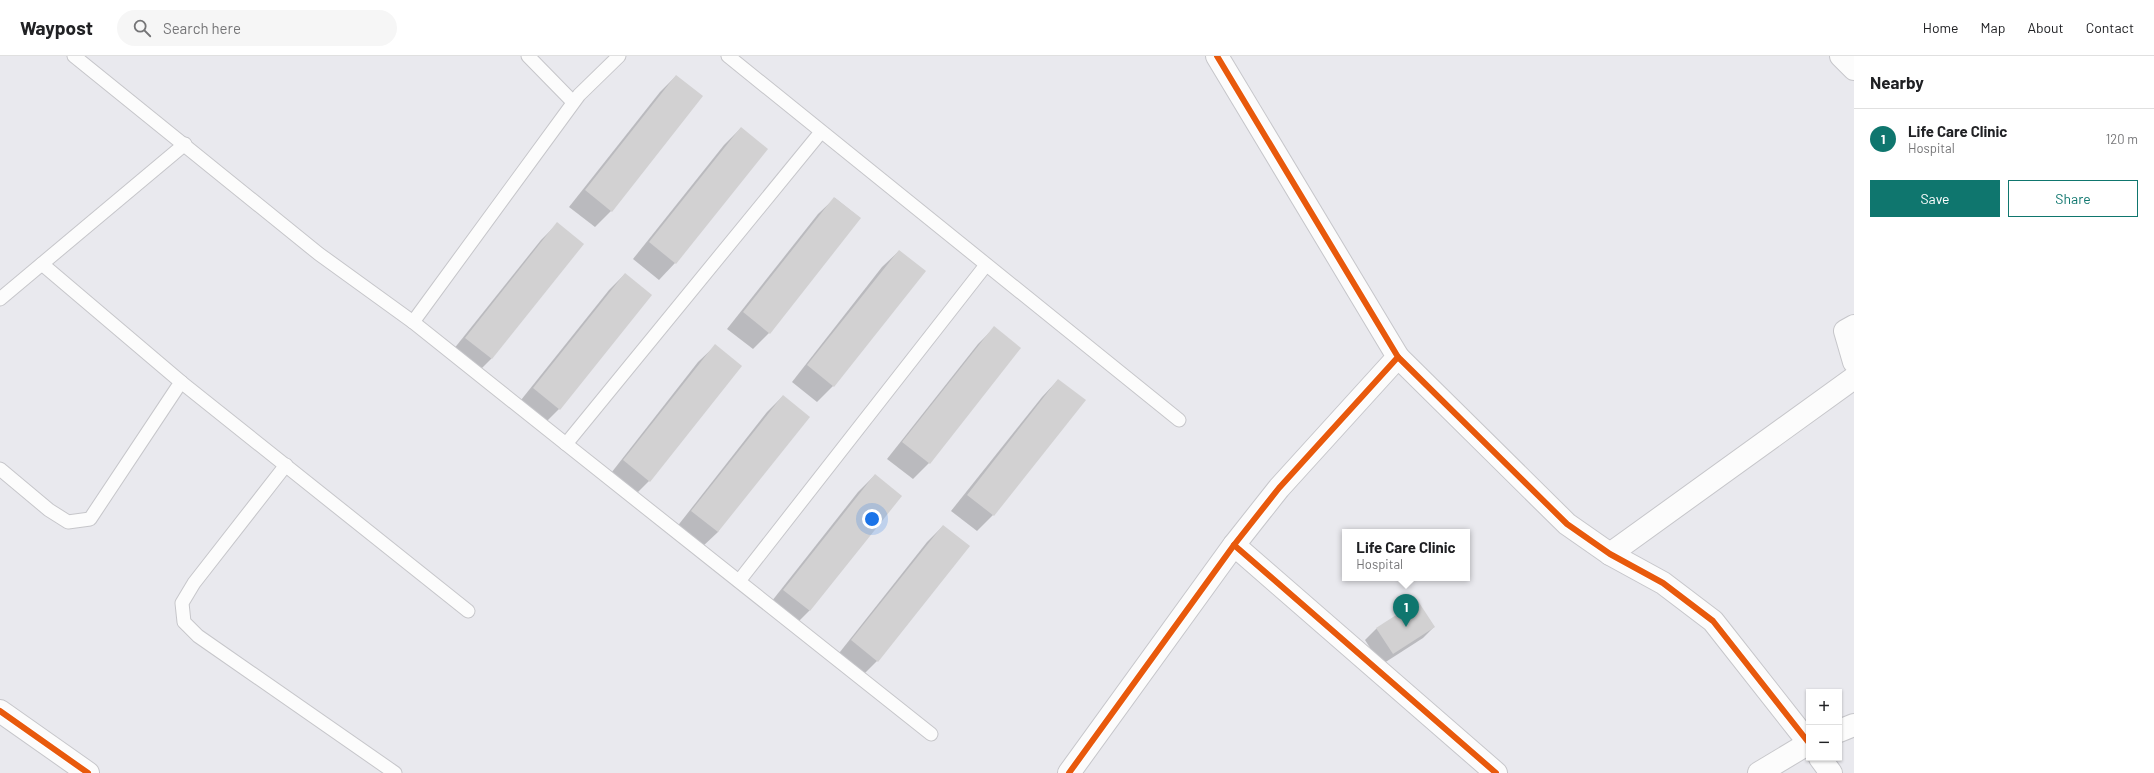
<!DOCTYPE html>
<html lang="en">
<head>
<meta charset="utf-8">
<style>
  :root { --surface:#fff; --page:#f6f6f6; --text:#202124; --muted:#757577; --line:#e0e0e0; --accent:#0f766e }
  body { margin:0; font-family:Barlow,sans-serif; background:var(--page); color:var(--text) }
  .controls { position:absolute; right:12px; bottom:12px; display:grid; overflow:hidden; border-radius:0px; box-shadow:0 1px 3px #0004 }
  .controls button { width:36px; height:36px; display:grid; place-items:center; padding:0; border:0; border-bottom:1px solid var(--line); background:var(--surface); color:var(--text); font:20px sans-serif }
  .you { position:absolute; left:872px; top:463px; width:14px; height:14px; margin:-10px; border:3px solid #fff; border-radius:50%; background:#1a73e8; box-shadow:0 0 0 6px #1a73e833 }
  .badge { display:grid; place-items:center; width:26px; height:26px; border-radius:50%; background:var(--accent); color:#fff; font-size:13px; font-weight:700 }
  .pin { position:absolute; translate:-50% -33px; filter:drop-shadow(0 1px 2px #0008) }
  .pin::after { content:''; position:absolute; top:21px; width:14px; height:12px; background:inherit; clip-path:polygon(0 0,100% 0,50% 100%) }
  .popup { position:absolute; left:1342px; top:473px; width:128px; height:52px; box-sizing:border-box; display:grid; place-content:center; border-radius:0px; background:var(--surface); filter:drop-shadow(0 1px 3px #0005); font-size:13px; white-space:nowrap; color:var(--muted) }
  .popup b { font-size:15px; color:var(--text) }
  .popup::after { content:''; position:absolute; left:50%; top:100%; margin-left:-8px; border:8px solid transparent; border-top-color:var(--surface) }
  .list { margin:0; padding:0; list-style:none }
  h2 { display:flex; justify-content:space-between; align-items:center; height:52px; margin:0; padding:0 16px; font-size:17px }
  h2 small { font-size:13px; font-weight:400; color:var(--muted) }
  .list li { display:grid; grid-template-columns:26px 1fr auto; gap:12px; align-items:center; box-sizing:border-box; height:60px; padding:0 16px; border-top:1px solid var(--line) }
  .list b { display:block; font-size:15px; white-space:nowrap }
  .list p { margin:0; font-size:13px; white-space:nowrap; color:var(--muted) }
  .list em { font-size:13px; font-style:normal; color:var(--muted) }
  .actions { display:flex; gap:8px; padding:12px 16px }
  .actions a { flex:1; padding:9px 0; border:1px solid var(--accent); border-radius:0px; text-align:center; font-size:14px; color:var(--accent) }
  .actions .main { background:var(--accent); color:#fff }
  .icon { flex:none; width:22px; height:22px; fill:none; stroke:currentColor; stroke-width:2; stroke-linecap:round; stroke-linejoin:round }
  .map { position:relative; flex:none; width:1854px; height:717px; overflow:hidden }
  header { display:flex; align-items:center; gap:24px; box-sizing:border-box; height:56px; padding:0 20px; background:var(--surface); border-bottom:1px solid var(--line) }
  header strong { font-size:19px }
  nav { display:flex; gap:22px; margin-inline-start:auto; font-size:14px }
  .search { width:280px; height:36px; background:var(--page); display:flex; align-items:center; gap:10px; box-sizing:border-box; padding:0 14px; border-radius:22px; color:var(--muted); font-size:15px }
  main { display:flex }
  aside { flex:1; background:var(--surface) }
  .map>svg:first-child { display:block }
  .shadow { fill:#0003 }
  .building { fill:#d2d1d2 }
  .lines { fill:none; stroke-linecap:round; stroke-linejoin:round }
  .service-casing { stroke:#c6c6ca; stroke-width:15 }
  .minor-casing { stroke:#c6c6ca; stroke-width:24 }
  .tertiary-casing { stroke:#c6c6ca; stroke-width:24 }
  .service { stroke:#fcfcfc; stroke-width:13 }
  .minor { stroke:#fcfcfc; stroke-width:22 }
  .tertiary { stroke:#fcfcfc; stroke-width:22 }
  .cycleway-casing { stroke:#fff; stroke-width:8 }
  .cycleway { stroke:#e8590c; stroke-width:6 }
</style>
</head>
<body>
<header>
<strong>Waypost</strong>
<div class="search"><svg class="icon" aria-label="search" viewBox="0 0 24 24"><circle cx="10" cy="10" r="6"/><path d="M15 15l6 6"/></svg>Search here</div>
<nav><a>Home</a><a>Map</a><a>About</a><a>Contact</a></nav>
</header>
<main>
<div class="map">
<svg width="1854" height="717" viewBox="0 0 1854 717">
  <rect width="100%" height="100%" fill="#e9e9ee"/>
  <g class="shadow">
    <path d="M676,20l-65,135 -16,16 -26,-20 91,-115z"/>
    <path d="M741,72l25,21 -91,114 -16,17 -26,-21 91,-114z"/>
    <path d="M835,142l25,20 -91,115 -16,16 -26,-20 91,-115z"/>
    <path d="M557,168l25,20 -91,115 -16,16 -26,-20 92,-115z"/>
    <path d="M899,195l-66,135 -16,16 -25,-20 90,-115z"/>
    <path d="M625,218l-66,135 -16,16 -26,-20 92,-115z"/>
    <path d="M994,272l-65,135 -16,16 -26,-20 91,-115z"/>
    <path d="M715,290l-66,135 -16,16 -25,-20 90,-115z"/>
    <path d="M1058,324l-65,135 -16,16 -26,-20 91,-114z"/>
    <path d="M783,340l-65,136 -17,16 -25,-20 91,-116z"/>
    <path d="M875,419l25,21 -91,115 -16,16 -25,-21 90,-114z"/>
    <path d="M943,470l-66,135 -16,16 -25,-20 91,-115z"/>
    <path d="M1418,547l16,24 -11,11 -42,27 -16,-25 11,-11z"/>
  </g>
  <g class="building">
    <path d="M676,19l27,21 -91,116 -27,-22z"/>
    <path d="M741,71l27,22 -92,115 -27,-22z"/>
    <path d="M834,141l27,21 -91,116 -27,-22z"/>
    <path d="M557,166l27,22 -92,115 -27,-21z"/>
    <path d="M899,194l27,21 -92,116 -27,-22z"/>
    <path d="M625,217l27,22 -92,115 -27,-22z"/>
    <path d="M994,270l27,22 -91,116 -28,-22z"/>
    <path d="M715,288l27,22 -92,116 -27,-22z"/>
    <path d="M1058,323l28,21 -92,116 -27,-21z"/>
    <path d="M783,339l27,22 -92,115 -27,-21z"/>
    <path d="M875,418l27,22 -92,115 -27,-21z"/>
    <path d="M943,469l27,21 -92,116 -27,-22z"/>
    <path d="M1418,545l17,26 -42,27 -17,-26z"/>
  </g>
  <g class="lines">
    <defs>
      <g id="service">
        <path d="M74,0l245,198 94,68 153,122 255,-312"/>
        <path d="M528,0l45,46"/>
        <path d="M728,0l451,364"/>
        <path d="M0,243l185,-155"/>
        <path d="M413,266l166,-227 40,-39"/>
        <path d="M181,326l287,229"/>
        <path d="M566,388l365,290"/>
        <path d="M286,409l-92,118 -12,20 2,19 14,14 197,137"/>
        <path d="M0,413l49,41 19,12 22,-3 91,-137 -139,-118"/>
        <path d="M739,525l247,-316"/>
      </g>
      <g id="minor">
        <path d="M1841,0l13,13"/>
        <path d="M1854,270l-9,5 9,31"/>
        <path d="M1398,301l169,167 43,30 53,29 50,38 96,122"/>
        <path d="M1234,489l262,228"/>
        <path d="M1610,498l244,-176"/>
        <path d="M1839,675l15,-6"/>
        <path d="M1820,702l11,15"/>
        <path d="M1069,717l165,-228 45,-57 119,-131 -181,-301"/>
        <path d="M1759,717l50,-30"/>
      </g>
      <path id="tertiary" d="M0,655l88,62"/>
    </defs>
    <use href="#service" class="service-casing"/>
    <use href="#minor" class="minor-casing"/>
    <use href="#tertiary" class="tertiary-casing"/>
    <use href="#service" class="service"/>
    <use href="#minor" class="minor"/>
    <use href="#tertiary" class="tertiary"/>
    <defs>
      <g id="cycleway">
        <path d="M1398,301l169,167 43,30 53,29 50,38 96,122"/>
        <path d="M1234,489l262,228"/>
        <path d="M0,655l88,62"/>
        <path d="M1069,717l165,-228 45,-57 119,-131 -181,-301"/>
      </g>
    </defs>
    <use href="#cycleway" class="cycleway-casing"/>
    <use href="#cycleway" class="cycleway"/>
  </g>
</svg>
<div class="controls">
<button>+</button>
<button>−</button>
</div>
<div class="you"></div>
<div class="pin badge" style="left:1406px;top:571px">1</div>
<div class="popup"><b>Life Care Clinic</b>Hospital</div>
</div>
<aside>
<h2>Nearby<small></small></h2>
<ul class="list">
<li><span class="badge">1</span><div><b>Life Care Clinic</b><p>Hospital</p></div><em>120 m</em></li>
</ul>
<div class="actions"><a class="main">Save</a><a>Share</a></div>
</aside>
</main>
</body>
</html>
